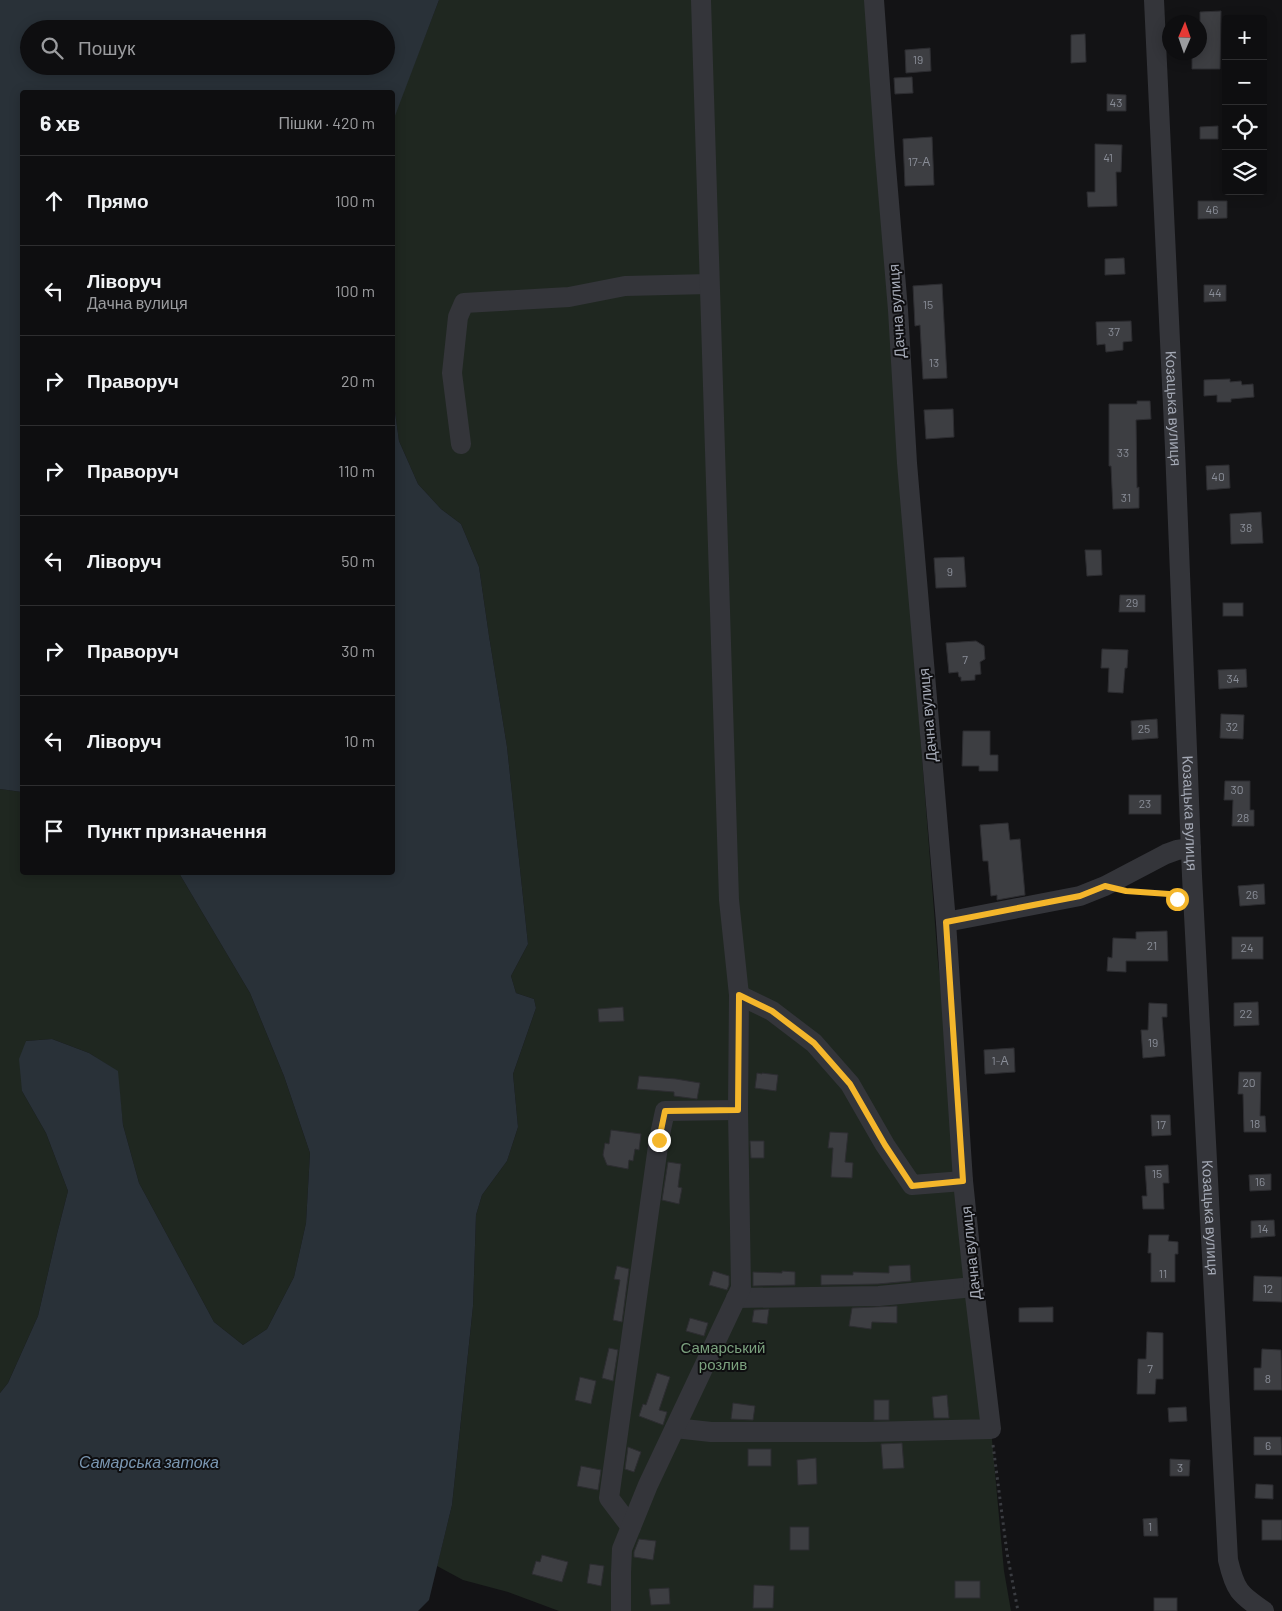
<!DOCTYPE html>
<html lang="uk">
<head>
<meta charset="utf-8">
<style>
  :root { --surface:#0e0e10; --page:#171719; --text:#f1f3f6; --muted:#9b9c9f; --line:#2e2e30 }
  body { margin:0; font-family:Barlow,sans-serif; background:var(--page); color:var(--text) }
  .controls { position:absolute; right:15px; top:15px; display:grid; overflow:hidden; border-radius:5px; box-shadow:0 2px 12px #0003 }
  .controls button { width:45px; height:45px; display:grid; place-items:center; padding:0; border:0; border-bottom:1px solid var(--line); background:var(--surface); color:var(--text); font:25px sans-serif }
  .compass { position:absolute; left:1162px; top:15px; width:45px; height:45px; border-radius:50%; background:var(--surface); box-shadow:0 2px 12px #0003; rotate:2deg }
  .stop { position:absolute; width:15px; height:15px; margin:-11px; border:4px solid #f4b62b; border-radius:50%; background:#fff }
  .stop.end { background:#f4b62b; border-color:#fff; box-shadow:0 1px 5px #0008 }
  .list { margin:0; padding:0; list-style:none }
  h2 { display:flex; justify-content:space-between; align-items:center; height:65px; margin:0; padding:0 20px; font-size:21px }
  h2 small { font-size:16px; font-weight:400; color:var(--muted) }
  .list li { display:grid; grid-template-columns:32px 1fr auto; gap:15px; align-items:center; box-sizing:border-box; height:90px; padding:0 20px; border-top:1px solid var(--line) }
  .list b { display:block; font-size:19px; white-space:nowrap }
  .list p { margin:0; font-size:16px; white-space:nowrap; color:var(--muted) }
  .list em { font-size:16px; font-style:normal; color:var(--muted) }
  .icon { flex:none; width:28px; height:28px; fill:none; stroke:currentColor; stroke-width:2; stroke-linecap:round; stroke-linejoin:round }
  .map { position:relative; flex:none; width:1282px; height:1611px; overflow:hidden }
  .search { position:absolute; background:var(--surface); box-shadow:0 2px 12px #0003; left:20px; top:20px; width:375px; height:55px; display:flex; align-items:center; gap:12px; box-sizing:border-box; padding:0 18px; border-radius:28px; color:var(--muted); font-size:19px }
  .panel { position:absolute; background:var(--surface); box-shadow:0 2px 12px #0003; left:20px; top:90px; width:375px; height:785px; border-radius:5px }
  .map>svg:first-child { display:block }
  .green { fill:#1f2720 }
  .water { fill:#293138; fill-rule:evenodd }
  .building { fill:#3d3e42; stroke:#2d2d31 }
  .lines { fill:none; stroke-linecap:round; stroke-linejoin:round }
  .path { stroke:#3a3c41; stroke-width:3; stroke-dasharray:2.5 4; stroke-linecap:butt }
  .minor { stroke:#34353a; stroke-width:20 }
  .route { stroke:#f4b62b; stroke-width:6 }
  .labels { text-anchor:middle; stroke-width:4; stroke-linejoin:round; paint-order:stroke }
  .number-label { font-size:12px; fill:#8a8e98 }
  .street-label { font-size:15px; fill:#a4a9b5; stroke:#0e0e10 }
  .park-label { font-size:15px; fill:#7ba17e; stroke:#0e0e10 }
  .water-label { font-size:16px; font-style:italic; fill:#7a96b1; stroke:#0e0e10 }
</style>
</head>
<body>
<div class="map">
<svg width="1282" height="1611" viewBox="0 0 1282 1611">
  <rect width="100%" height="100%" fill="#131315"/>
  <g class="green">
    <path d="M439,0h429l48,680 22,282 53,467 13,142 7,40h-452l-51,-19 -45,-12 -26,-14 15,-61 21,-199 3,-91 6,-20 25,-34 11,-34 -5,-53 23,-66 -2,-9 -18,-6 -5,-17 17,-32 -21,-197 -18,-111 -10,-69 -18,-43 -20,-15 -23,-25 -19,-43 -5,-36 -2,-284z"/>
    <path d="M0,789l22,3v80l157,1 71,120 34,83 26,77 -4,70 -12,54 -27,52 -24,16 -29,-23 -75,-139 -16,-58 -6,-54 -28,-18 -37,-14 -26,2 -4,50 24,42 22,58 -11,43 -19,82 -30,67 -8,10z"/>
  </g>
  <g class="water">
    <path d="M0,0h439l-46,121 -1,-29h-370v700l-22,-3zM29,29h357v37h-357z"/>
    <path d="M393,330l1,75 5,36 19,43 23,25 20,15 18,43 10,69 18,111 21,197 -17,32 5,17 18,6 2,9 -23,66 5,53 -11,34 -25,34 -6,20 -3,91 -21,199 -23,95 -11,11h-418v-218l8,-10 30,-67 19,-82 11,-43 -22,-58 -24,-42 -3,-32 7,-18 26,-2 37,14 29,18 5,54 16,58 75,139 29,23 24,-16 27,-52 12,-54 4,-70 -26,-77 -34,-83 -71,-120 213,-1z"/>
  </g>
  <g class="building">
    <path d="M1221,11l-1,58h-28v-17h8v-40z"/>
    <path d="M1085,34l1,28 -15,1v-28z"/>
    <path d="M930,48l1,23 -25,2 -1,-23z"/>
    <path d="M912,77l1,16 -18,1 -1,-16z"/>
    <path d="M1107,94l19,1v16h-19z"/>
    <path d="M1218,126v13h-18v-12z"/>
    <path d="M932,137l2,48 -29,1 -2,-47z"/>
    <path d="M1095,144l27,1 -1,27h-5l1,34 -29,1 -1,-15h8z"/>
    <path d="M1198,201h29v17l-29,1z"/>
    <path d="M1124,258l1,16 -20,1v-16z"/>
    <path d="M942,284l5,94 -24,1 -3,-54 -5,1 -2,-40z"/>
    <path d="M1204,285h22v16l-22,1z"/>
    <path d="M1131,321l1,20 -9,1v8l-17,2 -1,-8 -8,1 -1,-23z"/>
    <path d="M1230,379v3l11,-1 1,4 11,-1 1,13 -23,2v3h-14v-7l-13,1v-16z"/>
    <path d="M1137,401h13l1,18 -15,1 1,68 2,-1v21l-26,1 -2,-43h-2v-62h28z"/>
    <path d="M953,409l1,28 -28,2 -2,-29z"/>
    <path d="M1229,465l1,23 -23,2 -1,-24z"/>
    <path d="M1261,512l2,31 -32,1 -1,-30z"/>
    <path d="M1085,550h16l1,25 -15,1z"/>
    <path d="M964,557l2,30 -30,1 -2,-30z"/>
    <path d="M1120,595h25v17h-26z"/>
    <rect x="1223" y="603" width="20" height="13"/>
    <path d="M976,641l8,5 1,13 -5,3 1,12 -6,1v5l-14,1v-4h-2l-1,-5 -9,1 -3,-30z"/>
    <path d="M1102,649l26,1 -1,18h-2l-2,25 -15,-1 1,-24h-8z"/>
    <path d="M1246,669l1,18 -28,2 -1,-19z"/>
    <path d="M1221,714l23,1 -1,24 -23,-1z"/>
    <path d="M1157,719l1,19 -26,2 -1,-19z"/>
    <path d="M963,731h27v24h8v16h-19v-5h-17z"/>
    <path d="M1225,781h25v29h4v16h-22l1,-26h-9z"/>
    <rect x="1129" y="795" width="32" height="19"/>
    <path d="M1008,823l2,17 10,-1 5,56 -28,5v-5l-6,1 -3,-35h-5l-3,-36z"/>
    <path d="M1264,884l1,20 -25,2 -2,-20z"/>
    <path d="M1167,931l1,30h-42v11l-19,-1 1,-14 4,1 1,-20 23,1v-7z"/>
    <rect x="1232" y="937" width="31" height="22"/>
    <path d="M1258,1002l1,23 -25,1v-23z"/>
    <path d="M1149,1003l18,1v13h-5l3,39 -22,2 -2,-28h7z"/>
    <path d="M623,1007l1,14 -25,1 -1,-13z"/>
    <path d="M1014,1048l1,24 -30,2 -1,-24z"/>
    <path d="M1239,1072h22l-1,44h5l1,16h-22l-1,-38h-5z"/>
    <path d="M757,1073l5,1v-1l16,2 -2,16 -21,-3z"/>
    <path d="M639,1076l37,3 24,4 -3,16 -23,-3v-4l-37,-3z"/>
    <path d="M1151,1115h19l1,20 -19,1z"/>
    <path d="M611,1130l30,4 -2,16 -4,-1 -2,12 -4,-1 -1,9 -21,-4 -4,-10 2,-12 4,1z"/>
    <path d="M830,1132l18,1 -3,29 8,1 -1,15 -21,-1 2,-29h-5z"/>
    <path d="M750,1141h14v17h-13z"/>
    <path d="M668,1162l13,2 -3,23 4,1 -3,16 -17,-4z"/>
    <path d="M1168,1165l1,18h-6l1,26h-21l-1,-13h5l-2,-30z"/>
    <path d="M1271,1174v16l-21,1 -1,-16z"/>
    <path d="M1274,1220l1,16 -24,2v-17z"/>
    <path d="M1149,1235h20l-1,6 10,1v12h-3v28h-24v-29h-3z"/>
    <path d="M910,1265l1,16 -33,3 -57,1v-10h32v-3l36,1v-7z"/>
    <path d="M617,1266l12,3 -7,53 -9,-2 7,-40 -6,-1z"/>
    <path d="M713,1271l16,5v9l-2,5 -18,-5z"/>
    <path d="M782,1271l13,1v13l-42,1v-14l29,1z"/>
    <path d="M1254,1276l28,1v25l-29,-1z"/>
    <path d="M897,1306v17l-25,-1 -1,7 -22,-3 3,-18z"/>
    <path d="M1053,1307v15h-34v-14z"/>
    <path d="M769,1309l-2,15 -15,-2 2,-12z"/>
    <path d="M690,1318l18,5 -4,13 -18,-5z"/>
    <path d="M1147,1332l16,1v46h-7l-1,15h-18l1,-35h8z"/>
    <path d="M609,1348l9,2 -5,31 -11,-3z"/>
    <path d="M1262,1349l19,1 1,40h-28v-22h7z"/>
    <path d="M657,1373l13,4 -11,33 8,2 -4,13 -24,-9 4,-12 3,1z"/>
    <path d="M580,1377l16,4 -5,23 -16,-4z"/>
    <path d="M947,1395l2,23h-15l-2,-21z"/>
    <rect x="874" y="1400" width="15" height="20"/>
    <path d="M733,1403l22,3 -2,14 -22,-1z"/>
    <path d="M1186,1407l1,14 -18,1 -1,-14z"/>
    <path d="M1254,1437h27l1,18h-28z"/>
    <path d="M902,1443l2,25 -21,1 -2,-25z"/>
    <path d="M628,1447l13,5 -7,20 -9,-3z"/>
    <rect x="748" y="1449" width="23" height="17"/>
    <path d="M816,1458l1,26 -19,1 -1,-25z"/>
    <path d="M1170,1459l20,1 -1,16h-19z"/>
    <path d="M581,1466l20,4 -3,20 -21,-4z"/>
    <path d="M1256,1484l17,1v14l-18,-1z"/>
    <path d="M1157,1518l1,18h-14l-1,-17z"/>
    <rect x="1262" y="1520" width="20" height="20"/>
    <rect x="790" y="1527" width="19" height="23"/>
    <path d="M639,1539l17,2 -3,19 -19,-3v-5z"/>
    <path d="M542,1555l26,7 -6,20 -30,-8 4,-13 4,1z"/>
    <path d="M590,1564l14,2 -3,20 -14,-3z"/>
    <rect x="955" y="1581" width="25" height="17"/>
    <path d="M754,1585l20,1 -1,22h-20z"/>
    <path d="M669,1588l1,16 -19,1 -2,-16z"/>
    <rect x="1154" y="1598" width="23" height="13"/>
  </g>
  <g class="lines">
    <g class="path">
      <path d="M1133,892l36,3 7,3"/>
      <path d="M993,1445l14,108 11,58"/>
    </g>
    <g class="minor">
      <path id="s1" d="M1154,0l21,448 17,428 36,684c7,30 11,34 36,51"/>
      <path d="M461,444l-9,-71 6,-56 6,-14 105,-6 56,-11 84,-2"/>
      <path d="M946,922l134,-26 25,-10 61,-32 11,-4 14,-2"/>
      <path d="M739,995l33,16 42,32 36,41 35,61 27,40 51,-4"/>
      <path d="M736,1298l143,-2 95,-9"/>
      <path d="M675,1428l36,4h156l124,-3 -17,-142 -11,-106 -17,-259 -39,-459 -9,-153 -13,-155 -11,-155"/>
      <path d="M631,1527l-22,-29 50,-359 6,-28 73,-1"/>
      <path d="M621,1611v-38l1,-24 26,-64 93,-197 -3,-178 1,-115 -10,-95 -28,-900"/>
    </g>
  </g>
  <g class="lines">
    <path class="route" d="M659,1140l6,-29 73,-1 1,-115 33,16 42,32 36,41 35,61 27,41 51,-5 -17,-259 134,-26 25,-10 21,5 43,3 8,5"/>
  </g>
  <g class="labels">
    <g class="number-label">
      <text x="918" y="64">19</text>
      <text x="1116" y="107">43</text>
      <text x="1108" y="162">41</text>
      <text x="919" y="166">17-А</text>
      <text x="1212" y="214">46</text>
      <text x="1215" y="297">44</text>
      <text x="928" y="309">15</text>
      <text x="1114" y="336">37</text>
      <text x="934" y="367">13</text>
      <text x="1123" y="457">33</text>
      <text x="1218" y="481">40</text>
      <text x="1126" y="502">31</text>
      <text x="1246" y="532">38</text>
      <text x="950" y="576">9</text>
      <text x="1132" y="607">29</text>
      <text x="965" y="664">7</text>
      <text x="1233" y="683">34</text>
      <text x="1232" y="731">32</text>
      <text x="1144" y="733">25</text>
      <text x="1237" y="794">30</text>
      <text x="1145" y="808">23</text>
      <text x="1243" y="822">28</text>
      <text x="1252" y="899">26</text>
      <text x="1152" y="950">21</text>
      <text x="1247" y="952">24</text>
      <text x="1246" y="1018">22</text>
      <text x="1153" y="1047">19</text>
      <text x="1000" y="1065">1-А</text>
      <text x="1249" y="1087">20</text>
      <text x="1255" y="1128">18</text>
      <text x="1161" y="1129">17</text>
      <text x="1157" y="1178">15</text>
      <text x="1260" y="1186">16</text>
      <text x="1263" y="1233">14</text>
      <text x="1163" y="1278">11</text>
      <text x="1268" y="1293">12</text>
      <text x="1150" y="1373">7</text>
      <text x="1268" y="1383">8</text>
      <text x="1268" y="1450">6</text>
      <text x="1180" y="1472">3</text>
      <text x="1150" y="1531">1</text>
    </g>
    <g class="street-label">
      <text transform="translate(897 311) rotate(-94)" y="5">Дачна вулиця</text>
      <text dy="5" stroke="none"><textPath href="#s1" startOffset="409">Козацька вулиця</textPath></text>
      <text transform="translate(928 715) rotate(-95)" y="5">Дачна вулиця</text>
      <text dy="5" stroke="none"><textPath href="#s1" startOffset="814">Козацька вулиця</textPath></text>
      <text dy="5" stroke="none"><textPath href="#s1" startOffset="1219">Козацька вулиця</textPath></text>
      <text transform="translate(971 1253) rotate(-96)" y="5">Дачна вулиця</text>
    </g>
    <g class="park-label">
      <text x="723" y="1353">Самарський<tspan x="723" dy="17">розлив</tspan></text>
    </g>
    <g class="water-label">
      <text x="149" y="1468">Самарська затока</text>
    </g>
  </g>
</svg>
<div class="controls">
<button>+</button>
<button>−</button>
<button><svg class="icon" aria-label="locate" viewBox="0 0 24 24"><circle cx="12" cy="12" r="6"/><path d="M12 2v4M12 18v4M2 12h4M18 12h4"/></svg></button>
<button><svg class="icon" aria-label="layers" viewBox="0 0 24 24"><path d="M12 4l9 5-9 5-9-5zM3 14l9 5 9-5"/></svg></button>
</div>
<svg class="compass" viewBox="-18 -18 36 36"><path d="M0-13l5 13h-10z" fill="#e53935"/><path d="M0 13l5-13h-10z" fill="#9b9c9f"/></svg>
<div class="stop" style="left:1177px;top:899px"></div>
<div class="stop end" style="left:659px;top:1140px"></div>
<div class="search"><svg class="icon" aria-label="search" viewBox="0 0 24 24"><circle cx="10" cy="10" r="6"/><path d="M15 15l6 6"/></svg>Пошук</div>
<section class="panel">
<h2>6 хв<small>Пішки · 420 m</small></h2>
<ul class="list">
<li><svg class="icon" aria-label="ahead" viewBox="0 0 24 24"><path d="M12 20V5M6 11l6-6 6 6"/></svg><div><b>Прямо</b></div><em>100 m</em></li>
<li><svg class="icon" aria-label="left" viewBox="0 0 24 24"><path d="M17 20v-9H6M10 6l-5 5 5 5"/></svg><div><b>Ліворуч</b><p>Дачна вулиця</p></div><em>100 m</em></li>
<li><svg class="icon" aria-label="right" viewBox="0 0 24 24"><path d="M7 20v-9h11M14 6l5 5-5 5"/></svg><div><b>Праворуч</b></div><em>20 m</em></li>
<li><svg class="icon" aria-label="right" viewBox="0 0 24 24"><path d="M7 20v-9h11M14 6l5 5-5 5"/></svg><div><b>Праворуч</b></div><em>110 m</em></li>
<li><svg class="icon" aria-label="left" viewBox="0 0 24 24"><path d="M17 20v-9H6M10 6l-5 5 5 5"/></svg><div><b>Ліворуч</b></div><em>50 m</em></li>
<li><svg class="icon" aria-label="right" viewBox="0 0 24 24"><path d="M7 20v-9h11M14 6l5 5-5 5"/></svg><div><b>Праворуч</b></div><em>30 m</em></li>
<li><svg class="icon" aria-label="left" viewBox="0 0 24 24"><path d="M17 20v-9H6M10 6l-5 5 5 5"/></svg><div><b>Ліворуч</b></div><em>10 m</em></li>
<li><svg class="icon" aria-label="arrive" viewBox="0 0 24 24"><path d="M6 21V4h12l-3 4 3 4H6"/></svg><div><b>Пункт призначення</b></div></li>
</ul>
</section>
</div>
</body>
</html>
